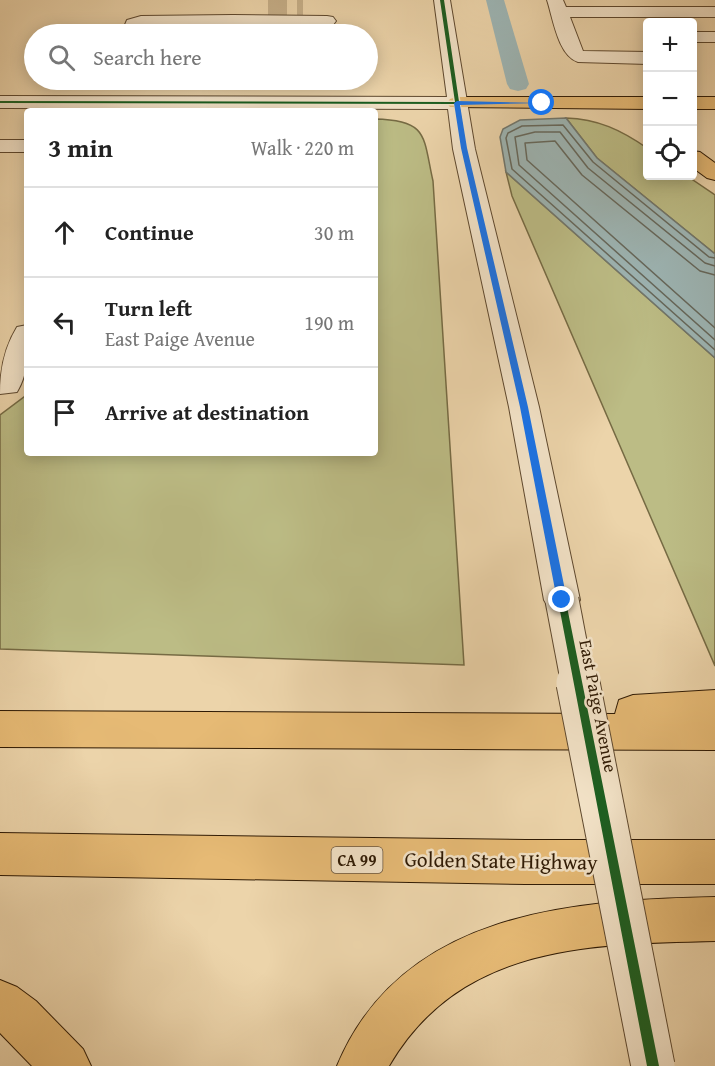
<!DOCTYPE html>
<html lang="en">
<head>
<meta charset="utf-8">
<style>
  :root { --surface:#fff; --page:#f6f6f6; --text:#222; --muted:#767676; --line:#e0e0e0 }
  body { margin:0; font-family:"Gentium Book Plus",serif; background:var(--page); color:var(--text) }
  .controls { position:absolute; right:18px; top:18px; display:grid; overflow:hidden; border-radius:6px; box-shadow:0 3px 15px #0003 }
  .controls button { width:54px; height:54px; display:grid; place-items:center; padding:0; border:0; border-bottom:2px solid var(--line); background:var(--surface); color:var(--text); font:30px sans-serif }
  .stop { position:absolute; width:18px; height:18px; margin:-14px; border:4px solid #1a73e8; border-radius:50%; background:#fff }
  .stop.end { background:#1a73e8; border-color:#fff; box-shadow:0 2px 6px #0008 }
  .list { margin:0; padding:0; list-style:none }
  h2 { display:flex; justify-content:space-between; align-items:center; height:78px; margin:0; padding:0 24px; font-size:26px }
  h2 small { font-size:20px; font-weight:400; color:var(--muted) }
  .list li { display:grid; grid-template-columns:39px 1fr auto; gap:18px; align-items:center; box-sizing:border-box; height:90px; padding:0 24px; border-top:2px solid var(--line) }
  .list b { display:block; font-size:22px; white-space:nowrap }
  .list p { margin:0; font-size:20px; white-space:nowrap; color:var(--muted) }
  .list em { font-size:20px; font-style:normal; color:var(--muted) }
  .icon { flex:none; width:33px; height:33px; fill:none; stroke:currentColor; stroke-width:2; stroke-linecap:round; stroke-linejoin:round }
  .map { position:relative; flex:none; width:715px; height:1066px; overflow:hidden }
  .search { position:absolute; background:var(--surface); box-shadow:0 3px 15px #0003; left:24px; top:24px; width:354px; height:66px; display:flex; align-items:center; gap:15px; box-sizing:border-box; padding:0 21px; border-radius:33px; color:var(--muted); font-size:22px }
  .panel { position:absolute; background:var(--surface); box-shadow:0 3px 15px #0003; left:24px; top:108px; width:354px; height:348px; border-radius:6px }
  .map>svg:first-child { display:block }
  .green { fill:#bcbc85; stroke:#766b44; stroke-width:1.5 }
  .water { fill:#9db5b4; stroke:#71776e; stroke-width:1.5 }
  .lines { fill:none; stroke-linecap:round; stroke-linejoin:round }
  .shore { stroke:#66685c; stroke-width:1.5 }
  .canal { fill:#9db5b4; fill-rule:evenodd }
  .minor-tunnel { stroke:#c6af89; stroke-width:19; stroke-dasharray:19 10; stroke-linecap:butt }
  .minor-casing { stroke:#5e482e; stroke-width:2 }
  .major-casing { stroke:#2f1a04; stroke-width:2 }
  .highway-casing { stroke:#2f1a04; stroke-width:2 }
  .minor { fill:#f3e3c8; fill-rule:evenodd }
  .major { fill:#e6ba75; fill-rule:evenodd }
  .highway { fill:#e6ba75; fill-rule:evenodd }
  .minor-bridge-far1-casing { stroke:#5e482e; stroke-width:35; stroke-linecap:butt }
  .minor-bridge-casing { stroke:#5e482e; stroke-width:45; stroke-linecap:butt }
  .minor-bridge-far1 { stroke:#f3e3c8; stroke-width:33 }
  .minor-bridge { stroke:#f3e3c8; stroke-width:43 }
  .cycleway-casing { stroke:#f3e3c8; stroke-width:3 }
  .cycleway { fill:#1b5e20; fill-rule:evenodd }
  .route { fill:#1a73e8 }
  .labels { text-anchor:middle; stroke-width:5; stroke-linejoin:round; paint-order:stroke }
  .shield { fill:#f3e3c8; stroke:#6a563f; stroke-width:1.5 }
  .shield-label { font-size:16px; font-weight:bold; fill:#2f1a04 }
  .street-label { font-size:18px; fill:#2f1a04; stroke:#f3e3c8 }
  .near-street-label { font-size:21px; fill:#2f1a04; stroke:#f3e3c8 }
</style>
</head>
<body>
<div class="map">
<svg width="715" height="1066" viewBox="0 0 715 1066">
  <rect width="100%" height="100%" fill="#ecd4aa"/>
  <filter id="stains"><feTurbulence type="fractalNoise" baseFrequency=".00333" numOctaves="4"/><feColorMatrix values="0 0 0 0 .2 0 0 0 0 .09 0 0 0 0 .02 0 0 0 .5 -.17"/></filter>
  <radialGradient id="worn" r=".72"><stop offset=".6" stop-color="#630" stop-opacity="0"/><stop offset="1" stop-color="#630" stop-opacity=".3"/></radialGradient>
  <g class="green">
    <path d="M566,118c32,1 55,12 81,30l1,28h39l28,19v59l-118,-96z"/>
    <path d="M375,119c54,1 48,18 58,62l31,484 -464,-16v-234l24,-18 3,-1v57h348z"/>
    <path d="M506,172l209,186v308l-203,-470z"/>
  </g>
  <path class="water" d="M566,118l31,40 118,96v104l-209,-186 -6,-35 3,-8 17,-9z"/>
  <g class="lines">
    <g class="shore">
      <path d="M715,258l-6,-1 -116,-95 -30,-37 -41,1 -14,7 -2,5 6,31 203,181"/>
      <path d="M715,266l-10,-3 -117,-95 -28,-36h-25l-20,5 4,28 196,175"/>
      <path d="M715,275l-15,-4 -118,-96 -27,-34 -30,2 2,17 188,168"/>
    </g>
    <path class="canal" d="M486,0h18l25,84 -3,5 -8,2 -8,-2 -3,-5z"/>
    <path class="minor-tunnel" d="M268,9h35"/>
    <defs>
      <g id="minor">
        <path d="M434,0h16l25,149 64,258 41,193 -6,10 -12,4 -12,-4 -6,-10 -35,-193 -56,-258 -5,-40 -448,-1v-12l447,1z"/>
        <path d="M547,0h16l3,7h149v10h-145l13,34 65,1v12l-70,-2c-20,-6 -25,-44 -31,-62z"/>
        <path d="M233,15l94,1 6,1 3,4 -3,4 -6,1h-184l-4,8h-18l6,-14 14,-4z"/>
        <rect x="692" y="32" width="23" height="10"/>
        <rect x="0" y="140" width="27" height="12"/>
        <path d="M27,325c0,23 3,46 -10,67l-17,2c0,-24 4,-46 17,-67z"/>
      </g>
      <g id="major">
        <path d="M457,97h191v12l-198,-2 -3,-4 3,-4z"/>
        <rect x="692" y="97" width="23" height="12"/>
      </g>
      <g id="highway">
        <path d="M692,151l8,1 15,11v17l-8,-2 -15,-11z"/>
        <path d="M715,690v60l-715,-3v-36l615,3 4,-14 14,-5z"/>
        <path d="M0,833l526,7h189v44h-189l-526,-9z"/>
        <path d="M715,897v44c-125,3 -255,3 -326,125h-52c64,-154 234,-166 378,-169z"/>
        <path d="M0,980l17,7 19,14 47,48 8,17h-59l-32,-33z"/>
      </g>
    </defs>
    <use href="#minor" class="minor-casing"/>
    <use href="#major" class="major-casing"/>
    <use href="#highway" class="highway-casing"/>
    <use href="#minor" class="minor"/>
    <use href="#major" class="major"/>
    <use href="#highway" class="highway"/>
    <defs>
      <path id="minor-bridge-far1" d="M562,600l16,84"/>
      <path id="minor-bridge" d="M578,683l75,383"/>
    </defs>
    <use href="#minor-bridge-far1" class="minor-bridge-far1-casing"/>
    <use href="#minor-bridge" class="minor-bridge-casing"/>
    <use href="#minor-bridge-far1" class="minor-bridge-far1"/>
    <use href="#minor-bridge" class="minor-bridge"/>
    <defs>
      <path id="cycleway" d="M440,0h4l22,149 61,258 132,659h-12l-126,-659 -59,-258 -7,-45 -455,-1v-2l455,1z"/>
    </defs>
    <use href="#cycleway" class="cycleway-casing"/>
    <use href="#cycleway" class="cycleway"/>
  </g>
  <path class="route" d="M457,101l88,2 -85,2 7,43 61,259 39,193 -5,4 -5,-4 -37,-193 -59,-259 -7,-45z"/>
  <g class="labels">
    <rect class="shield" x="331.5" y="847" width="51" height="26" rx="4.5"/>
    <g class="shield-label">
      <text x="357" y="866">CA 99</text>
    </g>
    <g class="street-label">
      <text transform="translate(598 706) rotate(79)" y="6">East Paige Avenue</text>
    </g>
    <g class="near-street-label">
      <text transform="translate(501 861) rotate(1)" y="7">Golden State Highway</text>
    </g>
  </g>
  <rect width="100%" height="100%" filter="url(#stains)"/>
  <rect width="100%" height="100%" fill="url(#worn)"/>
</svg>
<div class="controls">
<button>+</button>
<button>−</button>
<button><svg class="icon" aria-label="locate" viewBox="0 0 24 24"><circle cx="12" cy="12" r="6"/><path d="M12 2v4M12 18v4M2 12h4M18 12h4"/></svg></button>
</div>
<div class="stop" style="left:542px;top:103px"></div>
<div class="stop end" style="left:562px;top:600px"></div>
<div class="search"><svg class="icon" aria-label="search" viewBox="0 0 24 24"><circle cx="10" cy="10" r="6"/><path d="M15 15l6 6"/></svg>Search here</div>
<section class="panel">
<h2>3 min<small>Walk · 220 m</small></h2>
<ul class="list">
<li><svg class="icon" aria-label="ahead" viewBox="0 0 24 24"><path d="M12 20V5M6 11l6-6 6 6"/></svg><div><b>Continue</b></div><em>30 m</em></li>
<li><svg class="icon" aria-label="left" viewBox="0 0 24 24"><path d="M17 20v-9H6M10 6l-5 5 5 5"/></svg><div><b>Turn left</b><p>East Paige Avenue</p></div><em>190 m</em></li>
<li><svg class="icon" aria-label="arrive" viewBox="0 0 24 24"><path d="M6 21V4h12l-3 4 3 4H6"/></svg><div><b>Arrive at destination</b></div></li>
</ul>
</section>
</div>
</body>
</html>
